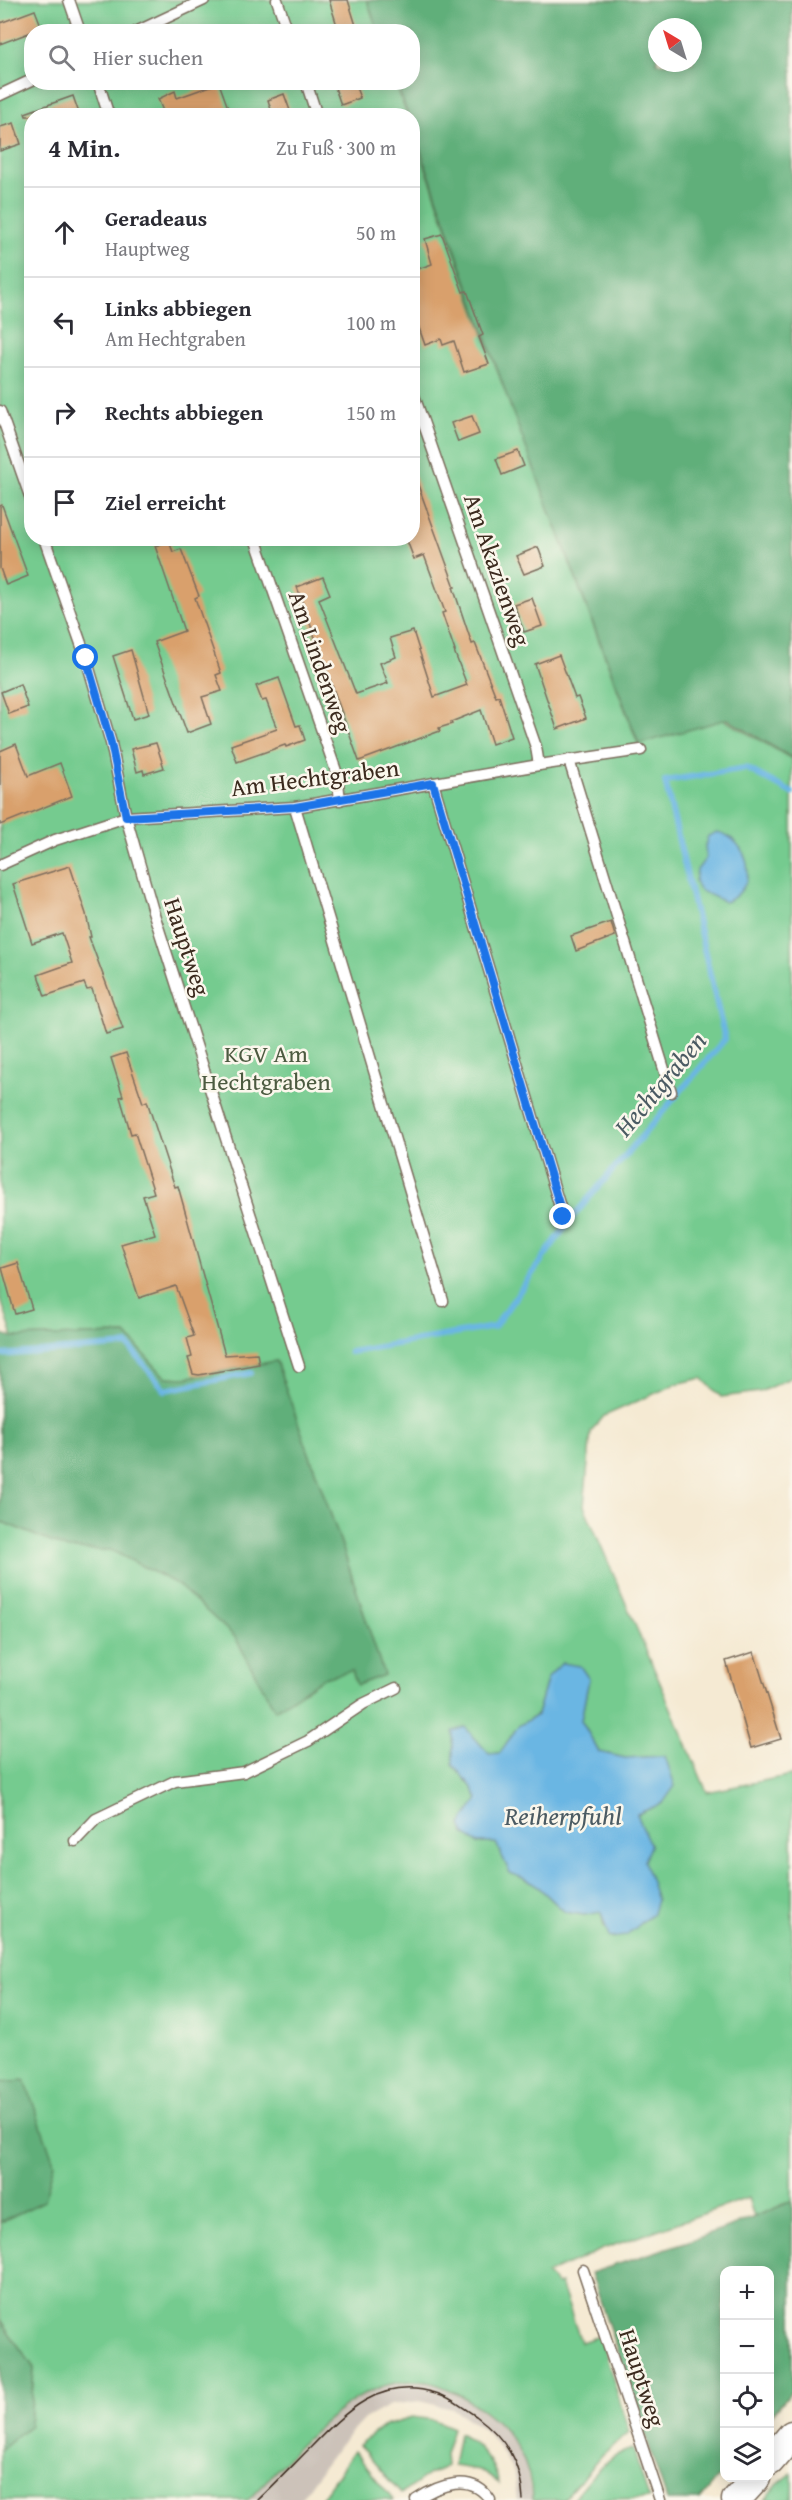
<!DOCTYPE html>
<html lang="de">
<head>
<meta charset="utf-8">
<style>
  :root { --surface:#fff; --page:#f2f2f3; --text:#2b2b33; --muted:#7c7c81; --line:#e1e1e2 }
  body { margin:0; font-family:"Gentium Book Plus",serif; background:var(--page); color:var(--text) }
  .controls { position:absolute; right:18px; bottom:18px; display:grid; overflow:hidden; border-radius:12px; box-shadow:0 3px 15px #0003 }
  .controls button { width:54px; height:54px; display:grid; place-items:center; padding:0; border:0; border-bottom:2px solid var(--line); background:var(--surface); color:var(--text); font:30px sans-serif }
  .compass { position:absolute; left:648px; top:18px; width:54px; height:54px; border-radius:50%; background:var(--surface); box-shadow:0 3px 15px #0003; rotate:322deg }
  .stop { position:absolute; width:18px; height:18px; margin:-14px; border:4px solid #1a73e8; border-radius:50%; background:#fff }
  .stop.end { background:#1a73e8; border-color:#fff; box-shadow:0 2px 6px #0008 }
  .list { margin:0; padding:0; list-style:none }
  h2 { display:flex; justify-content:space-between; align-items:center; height:78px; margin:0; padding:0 24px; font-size:26px }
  h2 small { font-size:20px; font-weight:400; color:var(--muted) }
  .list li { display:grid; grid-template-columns:39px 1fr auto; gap:18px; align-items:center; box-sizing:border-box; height:90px; padding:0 24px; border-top:2px solid var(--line) }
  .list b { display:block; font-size:22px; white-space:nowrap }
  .list p { margin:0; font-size:20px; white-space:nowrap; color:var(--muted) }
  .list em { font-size:20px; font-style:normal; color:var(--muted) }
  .icon { flex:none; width:33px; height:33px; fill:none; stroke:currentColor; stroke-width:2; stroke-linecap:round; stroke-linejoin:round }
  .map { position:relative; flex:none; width:792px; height:2500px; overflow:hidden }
  .search { position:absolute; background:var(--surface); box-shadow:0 3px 15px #0003; left:24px; top:24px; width:396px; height:66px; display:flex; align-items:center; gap:15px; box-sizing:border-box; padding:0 21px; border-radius:24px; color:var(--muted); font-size:22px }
  .panel { position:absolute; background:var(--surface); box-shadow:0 3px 15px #0003; left:24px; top:108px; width:396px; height:438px; border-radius:24px }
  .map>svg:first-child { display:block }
  .industrial { fill:#ccc2b9 }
  .green { fill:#75cb8f; stroke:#587a56; stroke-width:1.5; fill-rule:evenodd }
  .forest { fill:#60af7a; stroke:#4e6c4c; stroke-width:1.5; fill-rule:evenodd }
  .water { fill:#6ab6e3; stroke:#527080; stroke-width:1.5 }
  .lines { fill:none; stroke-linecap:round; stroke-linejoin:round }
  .stream { stroke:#6ab6e3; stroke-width:6 }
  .building { fill:#d9a06c }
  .lane-casing { stroke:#7c6d5d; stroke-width:13 }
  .secondary-casing { stroke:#7c6d5d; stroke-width:31 }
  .lane { stroke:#fff; stroke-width:10 }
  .secondary { stroke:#fff; stroke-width:28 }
  .tram { stroke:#3b2a1e; stroke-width:1.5 }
  .route { stroke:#1a73e8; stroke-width:8 }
  .labels { text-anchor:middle; stroke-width:5; stroke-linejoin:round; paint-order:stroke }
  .street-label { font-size:24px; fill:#3b2a1e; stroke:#fbf7ec }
  .park-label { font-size:24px; fill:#4c5a40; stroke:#fbf7ec }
  .water-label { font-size:26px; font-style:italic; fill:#4b5b63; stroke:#fbf7ec }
</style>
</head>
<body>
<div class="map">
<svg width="792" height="2500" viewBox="0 0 792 2500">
  <rect width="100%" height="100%" fill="#fbf7ec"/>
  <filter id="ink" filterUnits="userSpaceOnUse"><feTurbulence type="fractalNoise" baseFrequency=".0167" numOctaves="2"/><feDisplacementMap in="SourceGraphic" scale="12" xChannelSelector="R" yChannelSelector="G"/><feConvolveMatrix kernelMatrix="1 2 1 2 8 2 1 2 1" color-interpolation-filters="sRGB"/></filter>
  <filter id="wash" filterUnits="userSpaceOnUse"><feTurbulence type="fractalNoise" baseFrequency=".008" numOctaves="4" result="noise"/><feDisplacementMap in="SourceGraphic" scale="24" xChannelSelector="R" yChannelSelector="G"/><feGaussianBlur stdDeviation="1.35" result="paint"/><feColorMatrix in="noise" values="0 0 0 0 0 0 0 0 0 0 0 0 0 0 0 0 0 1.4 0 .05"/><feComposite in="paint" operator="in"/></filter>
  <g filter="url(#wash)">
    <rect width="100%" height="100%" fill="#f5ead3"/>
    <path class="industrial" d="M402,2381l26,1 20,7 21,11 24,18 18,20 14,24 7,38h-15l-3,-27 -19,-32 -13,-13 -29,-19 -34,-8 -29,4 -26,14 -28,30 -37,51h-51l79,-80 20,-17 18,-11z"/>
    <g class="green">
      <path d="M0,0h367l11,31 -346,1v50l363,1 12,32 -375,1v422h380l1,-407 72,207 153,406 85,-25 69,40v618l-32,15 -39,5 -19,-19 -26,6 -72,32 -13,16 -7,74 123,286 85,-17v426l-38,16 -6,-19 -145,51 -57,25 11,11 4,-1 20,58 19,-6 29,96 -26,22 -40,46h-31c0,-35 -20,-69 -48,-89 -17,-12 -36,-25 -57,-29 -72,-11 -133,72 -179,118h-248v-50l30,-25 4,-57 -34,-48v-98l44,-21 -19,-120 -25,1v-561l68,28 43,1 66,34 58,53 40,73 48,-32 29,-8 5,15 27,-10 -43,-132 -65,-182 -92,17 -19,-1 -39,-43 -113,3 -13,-40zM548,1677l41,2 -8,41 18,32 26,6 40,-2 -2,47 -26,11 13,32 -7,15 14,39 -53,27 -3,-15 -17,3 -19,-3 -32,-30 -23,-9 -14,-30h-18l-17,-18 18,-26 -8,-13 -18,-21 12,-38 24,27 11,-1 18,-27 19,-11z"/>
      <path d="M412,2417l22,3 19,8 -8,26 1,12 -15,7 -30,21 -42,-49 26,-20z"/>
      <path d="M459,2433c20,11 34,28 40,50l-20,-13 -26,-4z"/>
      <path d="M633,2449l16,49 -77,2c18,-21 33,-45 61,-51z"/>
      <path d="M354,2451l39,49h-73z"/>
      <path d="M792,2473v27h-27l13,-16z"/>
    </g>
    <g class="forest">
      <path d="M367,0h425v758l-65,-39 -88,25 -128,-336 -98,-279 -1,-13 -4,-1 -12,-32 16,-1v-50l-34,-1zM657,27h36v36h-36z"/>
      <path d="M0,1327l2,7 11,3 113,-3 39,43 19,1 92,-17 65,182 43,132 -27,10 -5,-14 -29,7 -48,32 -40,-73 -58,-53 -66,-34 -43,-1 -68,-28z"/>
      <path d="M25,2080l29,83 -10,38 -44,21v-140z"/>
      <path d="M792,2201v190l-22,26v-147h-46v201l-24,29h-33l-76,-227 137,-45z"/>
      <path d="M0,2320l34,48 -4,57 -30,25z"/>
    </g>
    <g class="water">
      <path d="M717,832c30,5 47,55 8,70l-26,-12 -4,-8 2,-12 9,-12 -1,-12 3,-10z"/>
      <path d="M562,1663l18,3 9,13 -8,41 18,32 26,6 40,-2 10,30 -12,17 -26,11 13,32 -6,15 13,39 -4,13 -27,23 -17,2 -8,-26 -17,3 -19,-3 -32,-30 -23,-9 -14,-30h-18l-14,-9 -3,-9 17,-26 -7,-13 -18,-21v-34l12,-4 24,27 11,-1 18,-27 19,-11 11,-38z"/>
    </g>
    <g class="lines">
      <g class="stream">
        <path d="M350,1352l144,-25 77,-108 154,-180 -60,-258 81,-13 46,25"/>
        <path d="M0,1355l128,-10 37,45 86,-17"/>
      </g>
    </g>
    <g id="blocks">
      <g class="building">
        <path d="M329,0h19l10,32h-19z"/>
        <path d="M35,10l7,18 -42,16v-21z"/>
        <path d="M333,82h21l6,16 -19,7z"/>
        <path d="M219,83l12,33h-66l-7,-17 17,-8 2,7z"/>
        <path d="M284,94l8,22h-19l-5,-16z"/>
        <path d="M73,96l7,20h-54l-1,-3z"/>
        <path d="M14,123l7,21 -21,7v-24z"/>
        <path d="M442,234l21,58 4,-1 16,44 -4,2 10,27 -25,8 -10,-31 -11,4 -2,-6 -16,6 -13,-37v-37l20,-7 -7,-25z"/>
        <path d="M472,416l7,18 -21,8 -7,-19z"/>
        <path d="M518,451l6,15 -22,9 -6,-16z"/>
        <path d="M412,474h2l41,113h-2l19,57 3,-1 21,54 3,-1 13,41 -20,7 -11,-34 -30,12 1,2 -13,4 1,3 -81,30 -62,-174 26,-10 7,17 -11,5 37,95 32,-11 -8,-20 16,-6 -6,-19 23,-7 21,66 33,-12 -13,-34h1l-13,-38 3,-1 -21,-57 -10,4 -8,-21h6z"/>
        <path d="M2,505l26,71 -22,9 -6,-17v-62z"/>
        <path d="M169,541l4,11 8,-3 18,47 -4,2 26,75 -5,2 6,16 -20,6 9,27 -24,9 -33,-91 30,-11 -29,-85z"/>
        <path d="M538,547l7,19 -21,8 -8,-18z"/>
        <path d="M532,598l10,28 -18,6 -10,-28z"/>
        <path d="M131,650l18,64 -16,5 -20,-63z"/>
        <path d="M559,655l16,43 3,-1 8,21 -29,11 -22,-65z"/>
        <path d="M279,678l17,48 4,-1 5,15 -19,7 -1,-2 -48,17 -6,-17 46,-16 -11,-29 -4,1 -6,-15z"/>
        <path d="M20,684l8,23 -19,7 -8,-22z"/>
        <path d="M156,743l8,25 -20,6 -1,-4 -6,2 -6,-23z"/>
        <path d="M16,744l12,32 32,-13 12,33 -72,29v-74z"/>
        <path d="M70,866l16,48 5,23h-2l34,92 -17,5 -14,-45 -5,1 -3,-7 -39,13 -7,-21 34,-12 -10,-30 -30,10 -19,-59z"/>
        <path d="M611,922l4,14 -39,15 -5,-15z"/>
        <path d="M126,1053l17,50 4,-2 28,86 3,-1 47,169 32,-2 2,11 -60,11 -6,-1 -5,-16 4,-1 -5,-19 7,-2 -18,-50 -37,12 -18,-54 34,-10 -12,-38 11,-3 -19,-60 -4,1 -11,-37 3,-1 -12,-38z"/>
        <path d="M18,1263l14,46 -17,5 -13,-46z"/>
        <path d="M754,1652l27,87 -30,9 -25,-87z"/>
      </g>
    </g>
  </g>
  <g filter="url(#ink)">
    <use href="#blocks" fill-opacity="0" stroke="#7c6d5d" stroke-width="1.5"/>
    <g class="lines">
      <defs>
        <g id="lane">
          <path d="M69,0l11,32"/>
          <path d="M277,0l11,32"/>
          <path d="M136,32l68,-32"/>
          <path d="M98,82l11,34"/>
          <path d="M306,82l11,34"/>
          <path d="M0,95l32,-15"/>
          <path d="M412,390l124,357 3,18"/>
          <path d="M0,411l32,91"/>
          <path d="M44,538l42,120 25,85 15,74 27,94 146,455"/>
          <path d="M255,538l82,236 3,26"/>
          <path d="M569,760l102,332"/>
          <path d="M433,783l130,434"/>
          <path d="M295,807l148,494"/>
          <path d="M0,865l55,-25 71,-23 169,-10 244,-42 102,-15"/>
          <path d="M75,1841l21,-22 79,-38 69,-9 64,-31 55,-37 33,-16"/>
          <path d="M583,2270l77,230"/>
          <path d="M416,2500c22,-15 56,-28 74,0"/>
        </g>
        <g id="secondary">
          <path d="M770,2461l22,-26"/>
          <path d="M736,2500l20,-22"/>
        </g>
      </defs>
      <use href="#lane" class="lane-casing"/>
      <use href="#secondary" class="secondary-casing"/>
      <use href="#lane" class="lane"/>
      <use href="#secondary" class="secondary"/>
      <path class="tram" d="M258,2500c18,-17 35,-35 52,-52 36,-37 70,-72 126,-55 15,4 27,15 40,23 30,22 45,47 47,84"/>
    </g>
  </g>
  <g class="lines" filter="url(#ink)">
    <path class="route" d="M86,658l25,85 15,74 169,-10 138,-24 130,434"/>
  </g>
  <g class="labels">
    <g class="street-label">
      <text transform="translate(497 570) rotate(71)" y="8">Am Akazienweg</text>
      <text transform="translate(320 662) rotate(71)" y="8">Am Lindenweg</text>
      <text transform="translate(315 778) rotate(-7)" y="8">Am Hechtgraben</text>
      <text transform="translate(187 947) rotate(72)" y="8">Hauptweg</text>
      <text transform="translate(642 2378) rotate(72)" y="8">Hauptweg</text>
    </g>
    <g class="park-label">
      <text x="266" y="1062">KGV Am<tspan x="266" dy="28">Hechtgraben</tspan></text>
    </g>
    <g class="water-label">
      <text transform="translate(660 1084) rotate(-50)" y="9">Hechtgraben</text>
      <text x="563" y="1825">Reiherpfuhl</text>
    </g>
  </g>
</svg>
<div class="controls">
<button>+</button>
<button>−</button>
<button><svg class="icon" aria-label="locate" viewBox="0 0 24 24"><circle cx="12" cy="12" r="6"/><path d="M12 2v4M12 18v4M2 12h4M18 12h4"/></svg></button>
<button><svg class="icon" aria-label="layers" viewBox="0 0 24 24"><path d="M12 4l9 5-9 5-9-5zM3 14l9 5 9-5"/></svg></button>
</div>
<svg class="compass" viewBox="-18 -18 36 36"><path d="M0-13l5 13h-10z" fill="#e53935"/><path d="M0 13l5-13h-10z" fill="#7c7c81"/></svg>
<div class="stop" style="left:86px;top:658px"></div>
<div class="stop end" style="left:563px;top:1217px"></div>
<div class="search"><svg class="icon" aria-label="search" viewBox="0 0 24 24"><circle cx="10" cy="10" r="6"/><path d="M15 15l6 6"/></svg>Hier suchen</div>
<section class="panel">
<h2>4 Min.<small>Zu Fuß · 300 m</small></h2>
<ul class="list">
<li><svg class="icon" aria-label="ahead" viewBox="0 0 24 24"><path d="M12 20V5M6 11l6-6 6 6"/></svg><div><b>Geradeaus</b><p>Hauptweg</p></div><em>50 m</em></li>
<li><svg class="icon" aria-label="left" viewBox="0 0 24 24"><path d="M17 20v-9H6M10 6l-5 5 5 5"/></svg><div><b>Links abbiegen</b><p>Am Hechtgraben</p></div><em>100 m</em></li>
<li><svg class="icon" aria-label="right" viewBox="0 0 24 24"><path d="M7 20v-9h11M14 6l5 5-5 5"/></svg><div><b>Rechts abbiegen</b></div><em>150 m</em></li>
<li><svg class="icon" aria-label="arrive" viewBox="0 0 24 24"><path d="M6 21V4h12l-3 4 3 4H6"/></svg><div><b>Ziel erreicht</b></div></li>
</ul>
</section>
</div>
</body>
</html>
